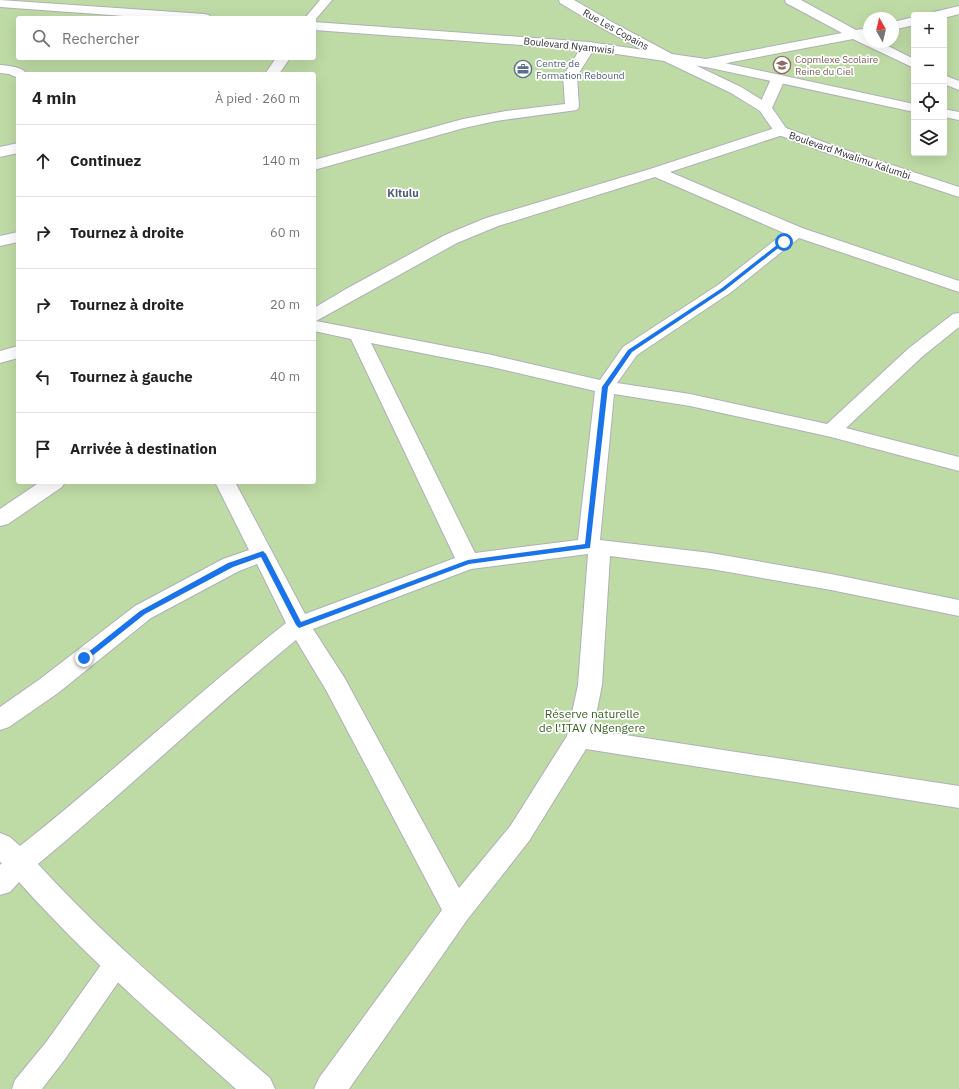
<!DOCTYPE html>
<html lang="fr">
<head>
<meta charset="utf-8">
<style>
  :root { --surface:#fff; --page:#f2f2f2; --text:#222; --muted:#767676; --line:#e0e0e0 }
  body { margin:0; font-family:"IBM Plex Sans",sans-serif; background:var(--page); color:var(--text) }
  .controls { position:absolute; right:12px; top:12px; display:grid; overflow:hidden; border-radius:4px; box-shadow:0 4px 16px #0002 }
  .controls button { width:36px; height:36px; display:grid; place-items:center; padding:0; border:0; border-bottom:1px solid var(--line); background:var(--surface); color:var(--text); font:20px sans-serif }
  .compass { position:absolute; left:863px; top:12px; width:36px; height:36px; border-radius:50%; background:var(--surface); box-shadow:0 4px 16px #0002; rotate:352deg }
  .stop { position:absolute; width:12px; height:12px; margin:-9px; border:3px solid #1a73e8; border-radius:50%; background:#fff }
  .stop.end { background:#1a73e8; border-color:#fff; box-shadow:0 1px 4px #0008 }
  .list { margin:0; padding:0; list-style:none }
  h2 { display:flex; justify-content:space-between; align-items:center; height:52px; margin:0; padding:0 16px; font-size:17px }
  h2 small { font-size:13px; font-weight:400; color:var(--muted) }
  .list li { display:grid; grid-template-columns:26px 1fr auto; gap:12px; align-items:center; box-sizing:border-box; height:72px; padding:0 16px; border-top:1px solid var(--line) }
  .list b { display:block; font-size:15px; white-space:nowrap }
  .list em { font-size:13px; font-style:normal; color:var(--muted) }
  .icon { flex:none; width:22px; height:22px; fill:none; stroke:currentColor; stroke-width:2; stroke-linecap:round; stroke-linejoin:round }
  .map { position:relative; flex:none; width:959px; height:1089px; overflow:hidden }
  .search { position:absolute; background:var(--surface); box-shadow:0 4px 16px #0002; left:16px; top:16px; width:300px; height:44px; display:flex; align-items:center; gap:10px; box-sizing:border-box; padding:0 14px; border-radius:4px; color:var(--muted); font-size:15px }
  .panel { position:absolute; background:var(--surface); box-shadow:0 4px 16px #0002; left:16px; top:72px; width:300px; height:412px; border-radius:4px }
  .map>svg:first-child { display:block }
  .green { fill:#bfdba5; fill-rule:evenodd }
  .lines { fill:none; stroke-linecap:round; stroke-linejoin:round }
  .service-casing { stroke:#adb0b7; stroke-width:2 }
  .minor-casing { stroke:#adb0b7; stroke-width:2 }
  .tertiary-casing { stroke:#adb0b7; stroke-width:2 }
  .secondary-casing { stroke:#adb0b7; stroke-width:2 }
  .service { fill:#fff; fill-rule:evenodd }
  .minor { fill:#fff; fill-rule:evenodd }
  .tertiary { fill:#fff; fill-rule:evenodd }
  .secondary { fill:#fff; fill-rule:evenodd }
  .route { fill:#1a73e8 }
  .labels { text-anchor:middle; stroke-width:3.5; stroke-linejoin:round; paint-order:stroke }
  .far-street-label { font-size:10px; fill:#2d2d2d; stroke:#fff }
  .far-education-label { font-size:10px; fill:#785e54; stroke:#fff; text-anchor:start }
  .far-service-label { font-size:10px; fill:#4e5e75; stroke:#fff; text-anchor:start }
  .far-neighbourhood-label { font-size:11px; font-weight:bold; fill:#525e78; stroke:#fff }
  .park-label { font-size:12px; fill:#396225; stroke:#fff }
</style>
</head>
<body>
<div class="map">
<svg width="959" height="1089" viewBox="0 0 959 1089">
  <rect width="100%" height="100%" fill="#ece6e1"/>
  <path class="green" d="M0,0h959v1089h-959zM914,15h30v138h-30zM18,18h296v40h-296zM869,18h24v24h-24zM18,74h296v408h-296z"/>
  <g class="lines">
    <defs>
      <g id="service">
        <path d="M320,0h12l-17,20 -1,-2h-9z"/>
        <path d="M117,951l9,4 4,8 -4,8 -61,88 -23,30h-30l3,-9 32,-39 61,-86z"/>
      </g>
      <g id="minor">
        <path d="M785,0h16l55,30 13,-2v14h11l34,17v9l-61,-29 -147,28 -5,-1 -2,-3 2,-3 5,-1 136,-26 -56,-30z"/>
        <path d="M959,6v8l-15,4v-3h-12l2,-3z"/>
        <path d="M914,17v8l-21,5v-8z"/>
        <path d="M589,42l5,1 2,3 -19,30 2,31 -2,3 -81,11 -32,7 -150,42v-10l149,-41 43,-8 59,-7 -2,-28 21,-33z"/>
        <path d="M276,58h14l-11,16h-14z"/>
        <path d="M0,65c9,1 21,1 27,9h-9v4l-9,-4 -9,-1z"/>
        <path d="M778,75l5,1 2,3 -13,29 -2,3 -5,1 -5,-1 -2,-3 13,-29 2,-3z"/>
        <path d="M944,75l15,6v9l-15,-6z"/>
        <path d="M781,126l5,2 3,3 -3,3 -116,38 132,56 157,53v11l-160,-54 -69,55 -93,62 -20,28 73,11 137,30 82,-76 44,-34 6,-1v14l-36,29 -77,72 113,29v14l-128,-34 -141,-31 -76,-12 -14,146 111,13 120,21 128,26v16l-128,-26 -120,-21 -101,-13 -8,129 -9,45 366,56v22l-373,-59 -57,92 -62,79 -118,169h-35l5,-11 123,-168 -116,-220 -30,-50c-88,72 -170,151 -258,224 71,78 152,145 232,214l5,11h-39c-75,-67 -150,-132 -217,-207l-9,10 -10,3v-30l2,-2 -2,-1v-29l10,4 10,9c91,-72 175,-151 266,-223l-29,-59 -18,7 -88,47 -93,75 -49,34 -9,3v-23l40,-28 95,-73 88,-47 26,-9 -34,-68h20l70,132 150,-56 -104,-219 -37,-8v-23l32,-19 99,-54 41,-17 164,-49zM655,177l129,56 -66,52 -95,62 -23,33 -108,-25 -176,-34 141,-78 41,-17zM371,343l121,24 103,24 -17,149 -103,13zM588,554l-10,131 -11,51 -56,89 -52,63 -115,-211 -31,-48 158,-60z"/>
        <path d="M18,143v10l-18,4v-10z"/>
        <path d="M18,232v10l-18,4v-10z"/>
        <path d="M18,346v12l-18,5v-12z"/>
        <path d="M40,482h25l-3,5 -54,37 -8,2v-17z"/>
      </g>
      <path id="tertiary" d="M559,0h15l38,22 60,32 69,33 29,18 16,23 51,19 122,40v10l-132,-44 -51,-19 -16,-23 -29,-18 -69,-33 -60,-32 -42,-25z"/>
      <g id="secondary">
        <path d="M0,0l204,14 5,1 2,3h-60l-151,-11z"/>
        <path d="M314,22l275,20 117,17 208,45v8l-208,-45 -117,-17 -275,-20z"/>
        <path d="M944,109l15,3v8l-15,-3z"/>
      </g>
    </defs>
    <use href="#service" class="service-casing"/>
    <use href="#minor" class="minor-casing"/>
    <use href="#tertiary" class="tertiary-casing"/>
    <use href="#secondary" class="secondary-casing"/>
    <use href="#service" class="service"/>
    <use href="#minor" class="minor"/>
    <use href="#tertiary" class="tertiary"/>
    <use href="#secondary" class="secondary"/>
  </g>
  <path class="route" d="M782,241l4,1 -61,48 -93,62 -24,35 -18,161 -121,16 -170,64 -3,-3 -35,-68 -28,10 -88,47 -58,46h-5v-3l58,-46 88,-48 35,-12 3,3 35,68 167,-62 117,-16 17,-157 26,-37 94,-62z"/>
  <defs>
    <symbol id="school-ring" viewBox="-11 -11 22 22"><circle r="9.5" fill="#fff" stroke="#8d6e63" stroke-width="1.5"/><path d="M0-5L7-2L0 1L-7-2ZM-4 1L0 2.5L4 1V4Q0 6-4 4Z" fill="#8d6e63"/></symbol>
    <symbol id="office-ring" viewBox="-11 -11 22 22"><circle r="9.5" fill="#fff" stroke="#5c6f8a" stroke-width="1.5"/><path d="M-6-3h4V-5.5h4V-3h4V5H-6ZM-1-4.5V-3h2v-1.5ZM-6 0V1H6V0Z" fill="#5c6f8a"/></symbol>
  </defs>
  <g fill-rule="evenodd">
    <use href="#school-ring" x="772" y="55" width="20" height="20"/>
    <use href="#office-ring" x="513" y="59" width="20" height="20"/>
  </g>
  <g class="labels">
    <g class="far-street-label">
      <text transform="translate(616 29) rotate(29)" y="4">Rue Les Copains</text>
      <text transform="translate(569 45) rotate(6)" y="4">Boulevard Nyamwisi</text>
      <text transform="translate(850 155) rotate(19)" y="4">Boulevard Mwalimu Kalumbi</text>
    </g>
    <g class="far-education-label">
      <text x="795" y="63">Copmlexe Scolaire<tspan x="795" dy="12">Reine du Ciel</tspan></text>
    </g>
    <g class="far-service-label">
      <text x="536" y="67">Centre de<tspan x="536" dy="12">Formation Rebound</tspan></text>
    </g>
    <g class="far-neighbourhood-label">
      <text x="403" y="197">Kitulu</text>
    </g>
    <g class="park-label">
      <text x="592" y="718">Réserve naturelle<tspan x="592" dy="14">de l'ITAV (Ngengere</tspan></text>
    </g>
  </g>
</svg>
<div class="controls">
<button>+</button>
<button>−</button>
<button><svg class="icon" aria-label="locate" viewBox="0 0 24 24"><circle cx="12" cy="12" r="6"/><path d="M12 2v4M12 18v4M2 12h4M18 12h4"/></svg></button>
<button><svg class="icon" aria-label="layers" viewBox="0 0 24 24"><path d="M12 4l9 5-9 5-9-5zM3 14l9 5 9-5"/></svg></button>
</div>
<svg class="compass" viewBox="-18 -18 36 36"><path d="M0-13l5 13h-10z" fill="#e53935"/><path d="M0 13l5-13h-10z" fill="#767676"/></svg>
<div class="stop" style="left:784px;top:242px"></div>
<div class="stop end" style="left:84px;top:658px"></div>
<div class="search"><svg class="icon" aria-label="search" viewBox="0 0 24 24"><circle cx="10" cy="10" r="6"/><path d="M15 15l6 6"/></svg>Rechercher</div>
<section class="panel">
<h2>4 min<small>À pied · 260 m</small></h2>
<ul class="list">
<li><svg class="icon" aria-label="ahead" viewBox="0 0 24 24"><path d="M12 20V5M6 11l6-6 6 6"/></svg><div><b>Continuez</b></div><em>140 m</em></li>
<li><svg class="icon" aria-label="right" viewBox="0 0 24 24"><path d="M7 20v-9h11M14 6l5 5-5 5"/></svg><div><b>Tournez à droite</b></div><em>60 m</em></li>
<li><svg class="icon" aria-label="right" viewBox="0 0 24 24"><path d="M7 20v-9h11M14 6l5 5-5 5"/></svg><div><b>Tournez à droite</b></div><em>20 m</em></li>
<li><svg class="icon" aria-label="left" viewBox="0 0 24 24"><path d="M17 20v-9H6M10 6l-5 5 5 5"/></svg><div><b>Tournez à gauche</b></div><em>40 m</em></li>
<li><svg class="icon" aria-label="arrive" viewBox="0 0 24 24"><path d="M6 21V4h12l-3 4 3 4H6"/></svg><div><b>Arrivée à destination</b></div></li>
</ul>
</section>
</div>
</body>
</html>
